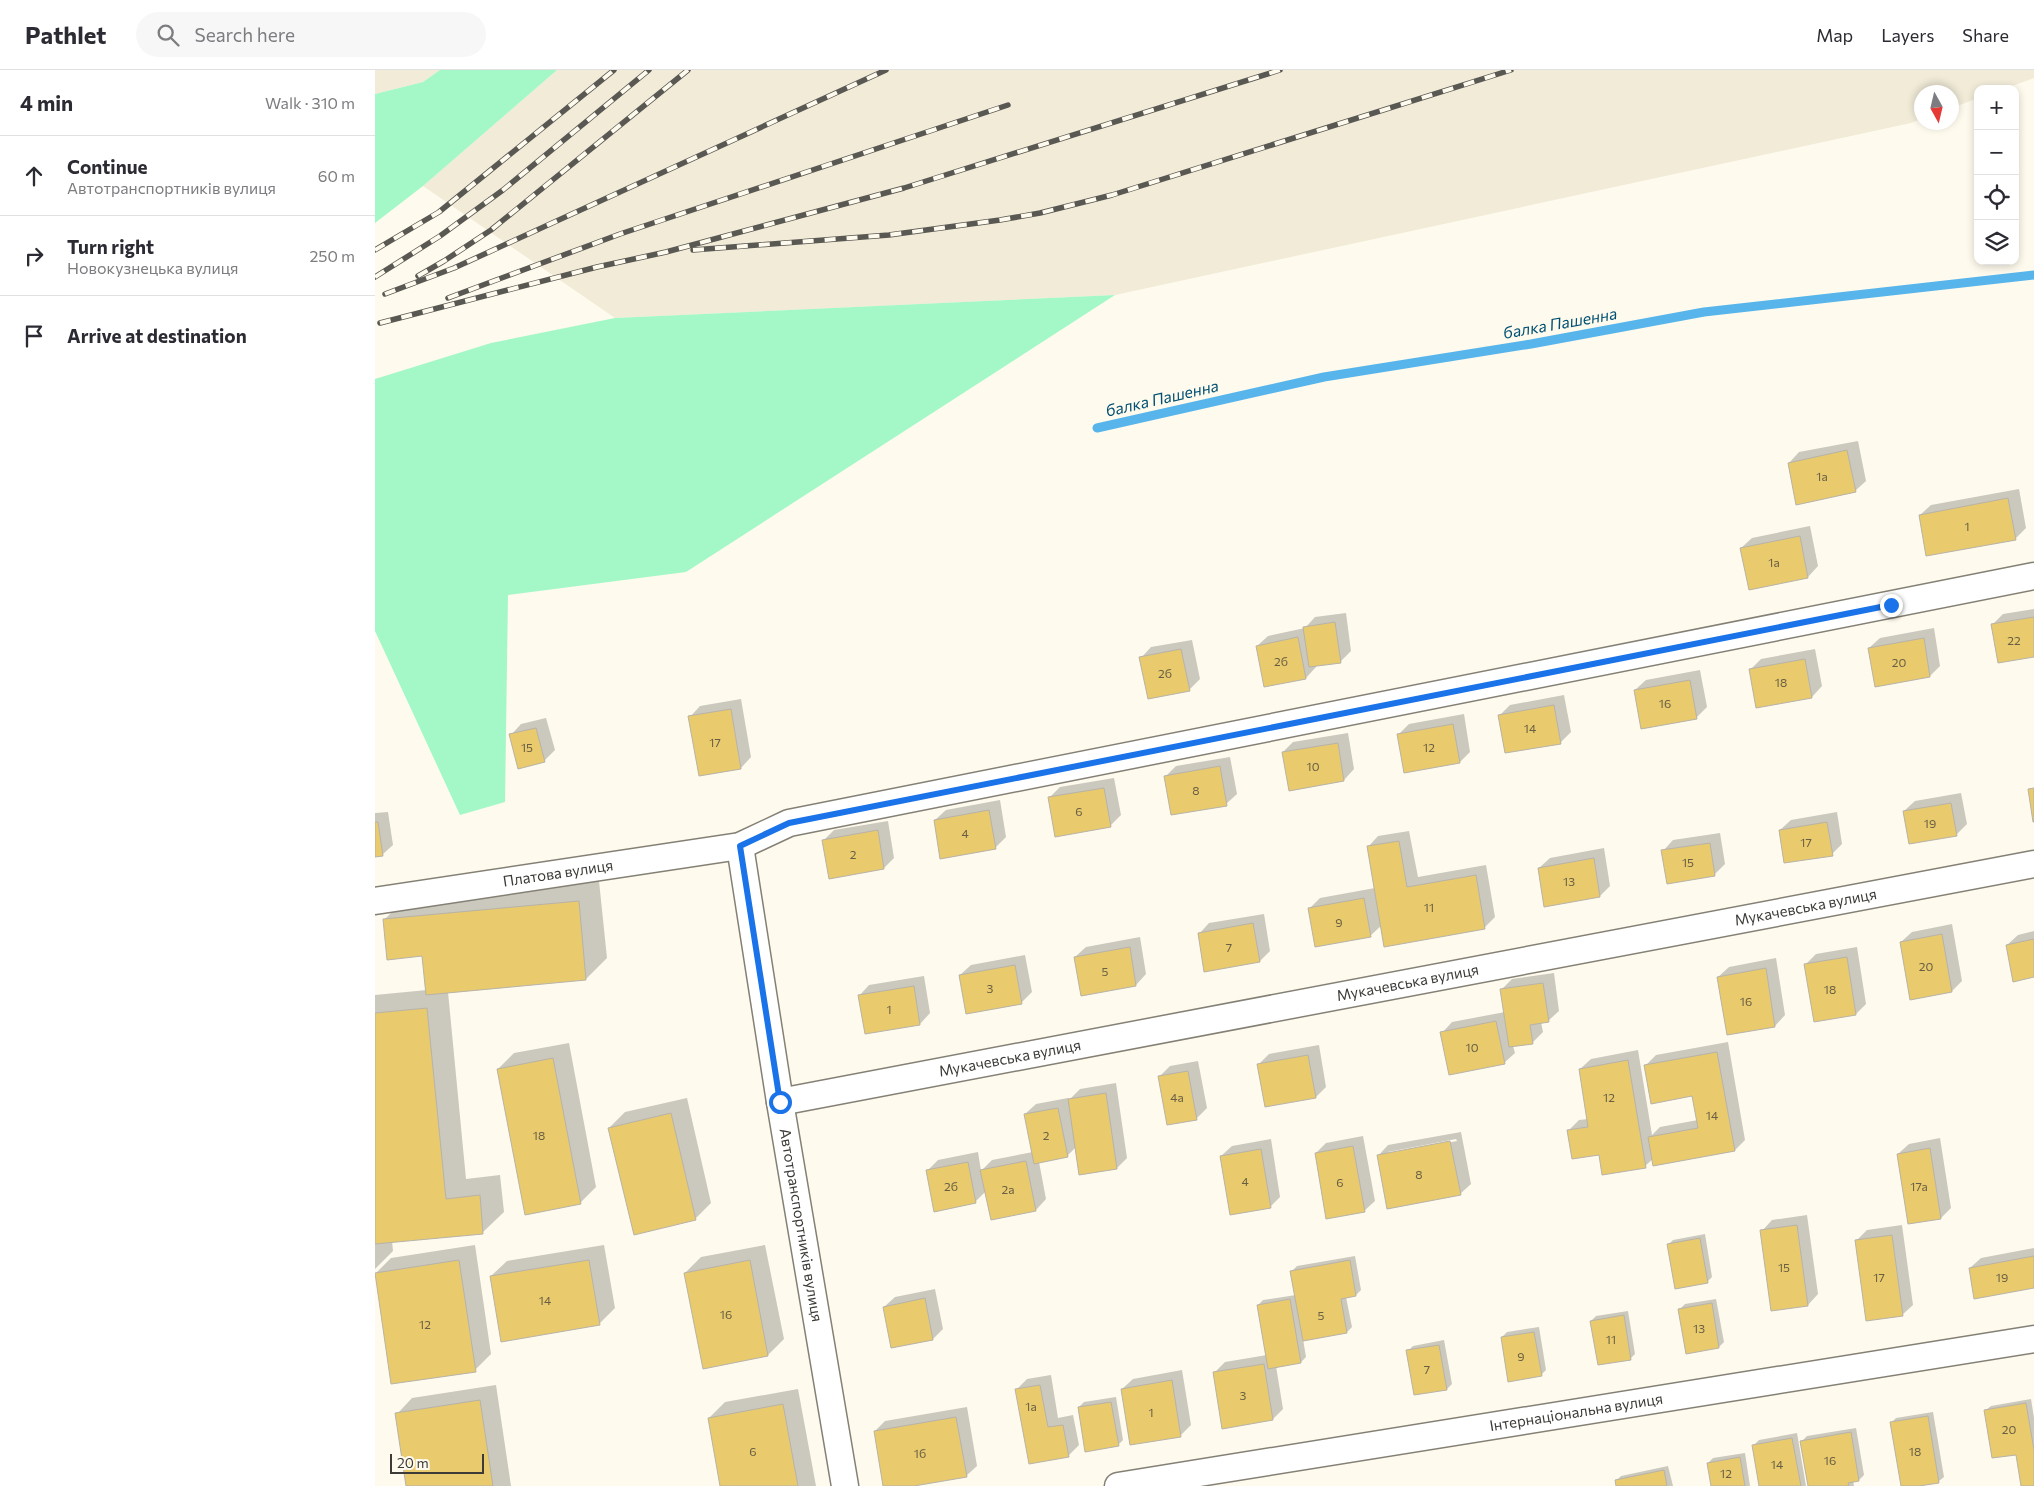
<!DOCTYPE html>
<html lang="en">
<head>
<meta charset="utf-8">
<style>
  :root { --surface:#fff; --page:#f7f7f7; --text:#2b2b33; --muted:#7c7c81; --line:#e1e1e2 }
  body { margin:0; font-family:Commissioner,sans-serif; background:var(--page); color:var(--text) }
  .controls { position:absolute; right:15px; top:15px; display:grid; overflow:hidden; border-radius:10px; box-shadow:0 2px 8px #0003 }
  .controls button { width:45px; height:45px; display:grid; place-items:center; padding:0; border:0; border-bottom:1px solid var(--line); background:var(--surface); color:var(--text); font:25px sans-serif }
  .compass { position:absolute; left:1539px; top:15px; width:45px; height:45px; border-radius:50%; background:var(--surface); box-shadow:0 2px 8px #0003; rotate:172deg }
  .scale { position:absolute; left:15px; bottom:12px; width:94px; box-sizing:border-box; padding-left:5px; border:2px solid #3d3b37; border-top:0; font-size:14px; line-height:18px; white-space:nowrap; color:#3d3b37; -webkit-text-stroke:4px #fefaed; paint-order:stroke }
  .stop { position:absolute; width:15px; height:15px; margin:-11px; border:4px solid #1a73e8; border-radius:50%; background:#fff }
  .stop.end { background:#1a73e8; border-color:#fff; box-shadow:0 1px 5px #0008 }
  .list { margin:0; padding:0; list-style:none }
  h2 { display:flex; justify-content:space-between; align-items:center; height:65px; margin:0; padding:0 20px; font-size:21px }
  h2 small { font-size:16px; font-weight:400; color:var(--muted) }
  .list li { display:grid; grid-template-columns:32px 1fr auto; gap:15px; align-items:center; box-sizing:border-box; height:80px; padding:0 20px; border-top:1px solid var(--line) }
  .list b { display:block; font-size:19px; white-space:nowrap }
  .list p { margin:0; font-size:16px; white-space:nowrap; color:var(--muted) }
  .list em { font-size:16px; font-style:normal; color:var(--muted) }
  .icon { flex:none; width:28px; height:28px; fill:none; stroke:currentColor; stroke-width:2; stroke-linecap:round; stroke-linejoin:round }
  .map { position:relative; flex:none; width:1659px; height:1416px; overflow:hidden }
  header { display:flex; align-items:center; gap:30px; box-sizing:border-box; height:70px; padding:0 25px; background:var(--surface); border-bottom:1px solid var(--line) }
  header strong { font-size:24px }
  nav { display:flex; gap:28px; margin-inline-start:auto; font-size:18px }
  .search { width:350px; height:45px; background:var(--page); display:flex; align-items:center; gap:12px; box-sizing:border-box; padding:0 18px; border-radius:28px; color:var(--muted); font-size:19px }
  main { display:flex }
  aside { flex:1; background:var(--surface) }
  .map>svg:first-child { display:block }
  .built { fill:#f1ebd8 }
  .green { fill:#a4f8c8 }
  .shadow { fill:#0003; fill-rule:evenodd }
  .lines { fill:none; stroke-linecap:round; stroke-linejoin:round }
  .stream { stroke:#57b5eb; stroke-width:9 }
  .building { fill:#e9ca6d; stroke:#b7b3a8 }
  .minor-casing { stroke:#848075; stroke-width:29 }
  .minor { stroke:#fff; stroke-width:26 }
  .rail-casing { stroke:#5a5853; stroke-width:5.5 }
  .rail { stroke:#fefaed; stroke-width:4; stroke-dasharray:11; stroke-linecap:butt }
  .route { stroke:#1a73e8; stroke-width:6 }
  .labels { text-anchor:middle; stroke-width:5; stroke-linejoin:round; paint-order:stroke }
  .number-label { font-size:12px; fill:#685f44 }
  .street-label { font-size:15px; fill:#3d3b37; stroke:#fefaed }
  .water-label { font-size:16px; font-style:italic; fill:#005073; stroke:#fefaed }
</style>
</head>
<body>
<header>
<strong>Pathlet</strong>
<div class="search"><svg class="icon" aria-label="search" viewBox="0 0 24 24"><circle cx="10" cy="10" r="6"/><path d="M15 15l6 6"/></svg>Search here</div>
<nav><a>Map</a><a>Layers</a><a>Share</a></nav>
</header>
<main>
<aside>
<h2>4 min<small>Walk · 310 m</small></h2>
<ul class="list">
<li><svg class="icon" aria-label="ahead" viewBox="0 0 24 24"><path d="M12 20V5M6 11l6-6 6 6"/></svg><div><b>Continue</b><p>Автотранспортників вулиця</p></div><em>60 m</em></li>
<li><svg class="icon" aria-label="right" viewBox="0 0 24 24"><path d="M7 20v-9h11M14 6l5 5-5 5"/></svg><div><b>Turn right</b><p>Новокузнецька вулиця</p></div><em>250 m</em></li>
<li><svg class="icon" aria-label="arrive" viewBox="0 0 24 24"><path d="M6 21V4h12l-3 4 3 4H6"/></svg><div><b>Arrive at destination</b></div></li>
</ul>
</aside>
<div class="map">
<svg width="1659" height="1416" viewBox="0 0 1659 1416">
  <rect width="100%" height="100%" fill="#fefaed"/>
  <g class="built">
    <path d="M0,0h65l-17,12 -48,12z"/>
    <path d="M182,0h1477v8l-30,11h-26v9l-26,10 -1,-16h-30v27l-10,4 -796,172 -500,23 -192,-132z"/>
  </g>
  <g class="green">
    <path d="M65,0h117l-134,116 -48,37v-129l48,-12z"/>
    <path d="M740,225l-429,277 -178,23 -3,207 -45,13 -85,-184v-252l116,-36 124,-25z"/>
  </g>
  <g class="shadow">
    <path d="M1483,371l8,40 -11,10 -66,-28 10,-11z"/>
    <path d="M1644,419l7,39 -11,11 -95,-24 11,-10z"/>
    <path d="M1435,456l8,40 -10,11 -67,-29 11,-10z"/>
    <path d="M1659,539v47l-42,-31 11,-11z"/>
    <path d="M971,543l5,38 -10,10 -25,4v2l-10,11 -49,-32 11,-10 37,-8 10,-11z"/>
    <path d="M1559,558l6,38 -10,10 -61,-28 11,-10z"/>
    <path d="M817,570l8,39 -11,11 -48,-32 10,-11z"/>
    <path d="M1440,579l7,37 -10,11 -61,-28 10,-10z"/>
    <path d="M1325,600l7,37 -11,11 -61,-28 11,-10z"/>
    <path d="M1189,625l7,37 -11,11 -60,-28 10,-10z"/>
    <path d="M366,629l10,58 -10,11 -51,-51 10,-11z"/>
    <path d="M1089,644l6,38 -10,10 -61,-28 10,-10z"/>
    <path d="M171,648l9,32 -11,11 -33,-26 10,-11z"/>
    <path d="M973,663l6,36 -10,11 -61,-28 10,-10z"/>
    <path d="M855,687l7,37 -11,10 -60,-28 10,-10z"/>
    <path d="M739,708l7,37 -11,11 -61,-28 11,-11z"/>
    <path d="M1586,723l6,31 -11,11 -52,-24 11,-10z"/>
    <path d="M625,730l6,37 -11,11 -60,-28 11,-10z"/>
    <path d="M13,742l5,33 -11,10 -7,1v-43z"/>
    <path d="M1462,742l5,32 -10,10 -52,-24 11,-10z"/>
    <path d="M513,751l6,37 -10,10 -61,-27 11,-11z"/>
    <path d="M1034,761l9,46 68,-12 9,52 -11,11 -102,-3 -12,11 -61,-27 11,-11 55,-10 -7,-41 10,-11z"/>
    <path d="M1345,763l5,31 -11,11 -51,-24 10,-11z"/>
    <path d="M1229,778l6,38 -10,10 -61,-28 11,-10z"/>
    <path d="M224,811l8,77 -21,21 -138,13 18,187 34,-4 4,37 -21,20 -91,9 1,10 -18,18v-274l52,-5 -4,-35 -39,-35 21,-21z"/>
    <path d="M889,844l6,37 -10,10 -61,-27 10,-11z"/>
    <path d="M1577,854l10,57 -10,10 -51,-49 11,-10z"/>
    <path d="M1659,861v45l-27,-31 11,-10z"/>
    <path d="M765,867l6,37 -10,11 -54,10 -7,-38 11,-10z"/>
    <path d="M1482,877l9,57 -10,10 -50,-50 10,-10z"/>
    <path d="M650,885l7,37 -11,11 -61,-28 11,-10z"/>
    <path d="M1401,888l9,57 -10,11 -57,-49 11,-10z"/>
    <path d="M1179,903l5,38 -11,10 -7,1 2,10 -11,11 -19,3 2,7 -11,10 -62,-30 10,-11 53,-10 -3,-23 10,-10z"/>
    <path d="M549,906l6,37 -10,11 -54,9 -7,-37 10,-11z"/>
    <path d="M1353,972l17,98 -10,10 -82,9 -8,7 -45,-13 -32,-22 11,-11 9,-1 -8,-50 11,-10 47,-9 14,85 8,-8 38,-7 -5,-25 -47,-30 10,-10z"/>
    <path d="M194,973l27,144 -16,16 -82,-134 16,-16z"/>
    <path d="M944,975l7,42 -10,10 -58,-32 11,-11z"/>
    <path d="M823,991l9,47 -11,11 -37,-42 11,-11z"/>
    <path d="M741,1013l11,75 -10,10 -41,-21 -9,9 -28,6 7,37 -10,11 -50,-19 -11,11 -48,-31 11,-11 40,-8 3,19 11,-11 41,-8 -8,-38 11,-10 32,-6 1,2 11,-11z"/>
    <path d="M312,1028l24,105 -15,15 -87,-90 16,-16z"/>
    <path d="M1086,1062l10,52 -11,10 -82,-38 10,-11zM1081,1069l1,2 -69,14v-3z"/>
    <path d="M988,1066l12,65 -11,10 -48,-58 10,-10z"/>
    <path d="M1565,1068l11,70 -10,10 -43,-64 11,-10z"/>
    <path d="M896,1069l9,58 -10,10 -49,-51 11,-10z"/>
    <path d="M1432,1145l11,79 -10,11 -46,-74 10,-11z"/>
    <path d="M1527,1155l11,80 -11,10 -46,-74 11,-11z"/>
    <path d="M1330,1164l7,43 -5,5 -39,-37 5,-5z"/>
    <path d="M100,1175l16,109 -16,16 -100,-96 16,-16z"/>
    <path d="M229,1175l11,63 -16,16 -108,-48 16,-15z"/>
    <path d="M390,1175l19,94 -16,16 -64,13 -19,-95 16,-16z"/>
    <path d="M1659,1178v39l-64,-19 11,-10z"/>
    <path d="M980,1186l6,34 -5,5 -10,2 6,30 -5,5 -44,7 3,18 -5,5 -25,4 7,43 -10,10 -59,-46 11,-11 42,-7 -9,-50 5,-5 33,-5 -4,-24 5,-5z"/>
    <path d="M560,1219l8,40 -10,10 -49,-32 11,-10z"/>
    <path d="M1341,1229l8,43 -5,5 -39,-38 5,-5z"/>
    <path d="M1253,1241l7,43 -5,5 -39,-38 5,-5z"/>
    <path d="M1164,1257l7,43 -5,5 -39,-38 5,-5z"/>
    <path d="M1069,1270l8,44 -5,5 -39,-38 5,-5z"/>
    <path d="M807,1300l9,55 -10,10 -50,9 -9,-55 11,-10z"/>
    <path d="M676,1305l7,43 15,-3 6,30 -11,11 -52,-66 11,-11z"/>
    <path d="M121,1315l15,101h-104l-10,-72 15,-16z"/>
    <path d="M423,1319l18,97h-95l-12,-68 16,-16z"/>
    <path d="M741,1327l7,43 -5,5 -39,-38 5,-5z"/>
    <path d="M1656,1329l3,19v68h-11l-6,-33 -31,-43 5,-4z"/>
    <path d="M592,1337l10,59 -11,10 -60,10h-22l-9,-55 10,-10z"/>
    <path d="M1558,1342l11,65 -5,4 -37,5 -11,-63 5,-5z"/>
    <path d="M1481,1358l8,47 -5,5 -6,1 1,5h-45l-7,-45 5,-5z"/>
    <path d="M1422,1363l9,53h-45l-7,-41 5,-5z"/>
    <path d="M1370,1383l5,33h-38l-4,-23 5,-5z"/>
    <path d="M1293,1396l5,20h-56l-1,-5 5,-5z"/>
  </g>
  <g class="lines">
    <path class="stream" d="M722,358l227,-51 207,-33 173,-32 330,-37"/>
  </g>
  <g class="building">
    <path d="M1472,380l9,42 -60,13 -8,-42z"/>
    <path d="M1633,428l8,42 -90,16 -7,-41z"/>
    <path d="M1425,466l8,42 -59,12 -9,-42z"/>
    <path d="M1659,547v40l-36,6 -7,-39z"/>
    <path d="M960,552l6,41 -32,4 -6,-40z"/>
    <path d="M923,567l8,42 -42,8 -8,-41z"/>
    <path d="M1549,568l6,39 -55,10 -7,-39z"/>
    <path d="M806,579l9,42 -42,8 -9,-42z"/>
    <path d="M1430,589l7,39 -56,10 -7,-39z"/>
    <path d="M1315,610l7,39 -56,10 -7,-39z"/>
    <path d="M1179,635l7,39 -56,9 -7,-38z"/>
    <path d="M356,639l10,60 -42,7 -11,-60z"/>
    <path d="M1078,654l7,39 -56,10 -7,-39z"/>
    <path d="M161,658l9,34 -27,7 -9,-35z"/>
    <path d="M963,673l6,38 -55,10 -7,-39z"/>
    <path d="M845,696l7,40 -56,9 -7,-39z"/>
    <path d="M729,718l7,39 -56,10 -7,-40z"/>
    <path d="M1659,718v34h-1l-5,-33z"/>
    <path d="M1576,733l6,33 -48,8 -6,-33z"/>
    <path d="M614,740l7,39 -56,10 -6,-39z"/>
    <path d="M0,752h3l5,34 -8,1z"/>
    <path d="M1452,752l6,34 -49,7 -5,-33z"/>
    <path d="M503,760l6,39 -55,10 -7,-39z"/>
    <path d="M1024,771l8,46 69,-12 9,54 -101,18 -17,-101z"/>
    <path d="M1335,773l5,33 -48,8 -6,-34z"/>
    <path d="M1219,788l6,39 -56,10 -6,-39z"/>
    <path d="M989,828l7,39 -56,10 -7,-39z"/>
    <path d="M204,831l7,79 -160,15 -4,-39 -35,4 -4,-41z"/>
    <path d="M878,853l7,39 -56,10 -6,-39z"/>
    <path d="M1567,864l10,58 -42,8 -10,-58z"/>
    <path d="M1659,869v38l-21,5 -7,-37z"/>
    <path d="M755,877l6,39 -55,10 -7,-39z"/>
    <path d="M1472,887l9,58 -42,7 -10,-58z"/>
    <path d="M640,895l7,39 -56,10 -7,-39z"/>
    <path d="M1391,898l9,59 -48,8 -10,-58z"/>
    <path d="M1168,913l6,39 -19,3 3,19 -24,3 -9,-58z"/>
    <path d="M539,916l6,39 -55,9 -7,-39z"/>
    <path d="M52,938l19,191 34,-4 3,39 -108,10v-231z"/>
    <path d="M1121,951l9,43 -56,11 -9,-43z"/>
    <path d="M1342,982l18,99 -82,15 -5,-29 50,-9 -6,-32 -41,8 -7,-39z"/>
    <path d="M933,985l8,43 -51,9 -8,-43z"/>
    <path d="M178,988l28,146 -56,11 -28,-146z"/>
    <path d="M1253,990l18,108 -44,7 -3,-20 -27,4 -5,-29 21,-3 -9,-58z"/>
    <path d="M813,1001l9,49 -30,5 -9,-49z"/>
    <path d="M731,1023l11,76 -38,6 -11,-76z"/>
    <path d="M683,1038l10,49 -34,7 -10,-50z"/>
    <path d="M296,1043l25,107 -62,15 -26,-107z"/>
    <path d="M1075,1071l11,54 -74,14 -10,-54z"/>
    <path d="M978,1076l12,66 -39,7 -11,-66z"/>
    <path d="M1555,1078l11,71 -33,5 -11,-70z"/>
    <path d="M886,1079l10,59 -41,7 -10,-59z"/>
    <path d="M651,1091l10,50 -45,9 -11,-50z"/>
    <path d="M593,1092l8,41 -42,9 -8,-42z"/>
    <path d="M1422,1155l11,81 -37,5 -11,-81z"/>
    <path d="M1517,1165l11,81 -37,5 -11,-81z"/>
    <path d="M1325,1168l8,45 -33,6 -8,-45z"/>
    <path d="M1659,1186v32l-60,11 -5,-31z"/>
    <path d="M84,1190l17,112 -85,12 -16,-111z"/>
    <path d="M214,1190l11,65 -99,17 -11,-66z"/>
    <path d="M375,1190l18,96 -65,13 -19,-96z"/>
    <path d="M975,1190l6,36 -15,3 6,34 -44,8 -13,-70z"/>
    <path d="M550,1228l8,42 -42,8 -8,-41z"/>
    <path d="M915,1229l11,64 -33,6 -11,-64z"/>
    <path d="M1337,1233l7,45 -33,6 -8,-45z"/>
    <path d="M1249,1245l7,45 -33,5 -8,-44z"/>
    <path d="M1159,1262l8,44 -34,6 -7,-45z"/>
    <path d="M1064,1275l8,45 -33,5 -8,-45z"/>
    <path d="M889,1294l9,56 -51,9 -9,-57z"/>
    <path d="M797,1310l9,57 -51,8 -9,-56z"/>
    <path d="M665,1315l8,42 15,-2 6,32 -40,7 -14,-75z"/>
    <path d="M105,1330l13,86h-87l-11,-73z"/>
    <path d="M736,1332l8,44 -34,6 -7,-45z"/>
    <path d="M1651,1333l8,47v36h-13l-5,-31 -24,3 -8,-48z"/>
    <path d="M408,1334l15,82h-78l-12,-68z"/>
    <path d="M1553,1346l11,67 -20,3h-18l-11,-64z"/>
    <path d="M581,1347l11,60 -53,9h-31l-9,-55z"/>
    <path d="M1476,1362l8,49 -11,2 1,3h-41l-8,-45z"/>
    <path d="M1417,1368l9,48h-42l-7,-41z"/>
    <path d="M1365,1387l5,29h-34l-4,-23z"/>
    <path d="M1289,1400l3,16h-51l-1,-6z"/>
  </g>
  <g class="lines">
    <defs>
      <g id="minor">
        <path id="s1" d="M365,776l40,256 65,384"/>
        <path id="s2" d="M0,831l365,-55 49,-23 1245,-247"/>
        <path id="s3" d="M405,1032l1254,-238"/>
        <path id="s4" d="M743,1416l916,-147"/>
      </g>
    </defs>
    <use href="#minor" class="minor-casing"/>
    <use href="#minor" class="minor"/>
    <defs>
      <g id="rail">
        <path d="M0,180l64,-38 175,-142"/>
        <path d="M318,180l196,-15 111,-15 40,-7 72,-18 399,-125"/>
        <path d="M43,206l26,-15 47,-31 197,-160"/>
        <path d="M0,207l65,-41 63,-46 146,-120"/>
        <path d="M10,224l69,-26 432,-198"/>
        <path d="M73,228l172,-64 388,-129"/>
        <path d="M5,253l217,-56 69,-15 238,-64 376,-118"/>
      </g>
    </defs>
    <use href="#rail" class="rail-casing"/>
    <use href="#rail" class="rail"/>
  </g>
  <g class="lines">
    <path class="route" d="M405,1032l-40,-256 49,-23 1102,-218"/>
  </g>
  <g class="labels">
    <g class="number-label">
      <text x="1447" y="411">1а</text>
      <text x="1592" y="461">1</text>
      <text x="1399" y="497">1а</text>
      <text x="1639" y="575">22</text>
      <text x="906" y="596">2б</text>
      <text x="1524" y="597">20</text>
      <text x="790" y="608">2б</text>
      <text x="1406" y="617">18</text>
      <text x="1290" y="638">16</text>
      <text x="1155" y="663">14</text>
      <text x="340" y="677">17</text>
      <text x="152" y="682">15</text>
      <text x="1054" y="682">12</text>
      <text x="938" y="701">10</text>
      <text x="821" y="725">8</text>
      <text x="704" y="746">6</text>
      <text x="1555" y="758">19</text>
      <text x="590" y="768">4</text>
      <text x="1431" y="777">17</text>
      <text x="478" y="789">2</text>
      <text x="1313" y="797">15</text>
      <text x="1194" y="816">13</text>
      <text x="1054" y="842">11</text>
      <text x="964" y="857">9</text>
      <text x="854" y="882">7</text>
      <text x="1551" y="901">20</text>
      <text x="730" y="906">5</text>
      <text x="615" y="923">3</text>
      <text x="1455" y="924">18</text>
      <text x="1371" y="936">16</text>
      <text x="514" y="944">1</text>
      <text x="1097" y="982">10</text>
      <text x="802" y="1032">4а</text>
      <text x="1234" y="1032">12</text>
      <text x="1337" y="1050">14</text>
      <text x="164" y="1070">18</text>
      <text x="671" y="1070">2</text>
      <text x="1044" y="1109">8</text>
      <text x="870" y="1116">4</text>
      <text x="965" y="1117">6</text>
      <text x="576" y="1121">2б</text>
      <text x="1544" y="1121">17а</text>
      <text x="633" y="1124">2а</text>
      <text x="1409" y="1202">15</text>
      <text x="1504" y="1212">17</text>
      <text x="1627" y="1212">19</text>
      <text x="170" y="1235">14</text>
      <text x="351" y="1249">16</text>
      <text x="946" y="1250">5</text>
      <text x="50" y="1259">12</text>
      <text x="1324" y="1263">13</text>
      <text x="1236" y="1274">11</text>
      <text x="1146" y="1291">9</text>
      <text x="1052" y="1304">7</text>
      <text x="868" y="1330">3</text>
      <text x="656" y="1341">1а</text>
      <text x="776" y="1347">1</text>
      <text x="1634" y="1364">20</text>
      <text x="378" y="1386">6</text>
      <text x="1540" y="1386">18</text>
      <text x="545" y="1388">1б</text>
      <text x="1455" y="1395">16</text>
      <text x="1402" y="1399">14</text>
      <text x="1351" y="1408">12</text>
    </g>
    <g class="street-label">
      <text dy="5" stroke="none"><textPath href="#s2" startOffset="185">Платова вулиця</textPath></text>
      <text dy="5" stroke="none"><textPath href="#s3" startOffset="1044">Мукачевська вулиця</textPath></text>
      <text dy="5" stroke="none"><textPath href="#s3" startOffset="639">Мукачевська вулиця</textPath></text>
      <text dy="5" stroke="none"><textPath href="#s3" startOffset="234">Мукачевська вулиця</textPath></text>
      <text dy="5" stroke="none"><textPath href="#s1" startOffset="384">Автотранспортників вулиця</textPath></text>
      <text dy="5" stroke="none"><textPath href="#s4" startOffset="464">Інтернаціональна вулиця</textPath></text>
    </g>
    <g class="water-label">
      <text transform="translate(1185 253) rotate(-10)" y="6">балка Пашенна</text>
      <text transform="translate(787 328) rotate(-13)" y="6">балка Пашенна</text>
    </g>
  </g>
</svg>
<div class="controls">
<button>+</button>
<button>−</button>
<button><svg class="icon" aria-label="locate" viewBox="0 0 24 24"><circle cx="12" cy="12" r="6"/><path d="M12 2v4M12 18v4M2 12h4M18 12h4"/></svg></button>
<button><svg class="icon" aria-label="layers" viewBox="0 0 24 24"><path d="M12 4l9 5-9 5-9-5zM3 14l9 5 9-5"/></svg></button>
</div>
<svg class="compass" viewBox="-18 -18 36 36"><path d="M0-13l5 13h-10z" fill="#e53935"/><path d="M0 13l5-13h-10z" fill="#7c7c81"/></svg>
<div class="scale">20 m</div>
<div class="stop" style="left:405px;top:1032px"></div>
<div class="stop end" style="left:1516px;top:535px"></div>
</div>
</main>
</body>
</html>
